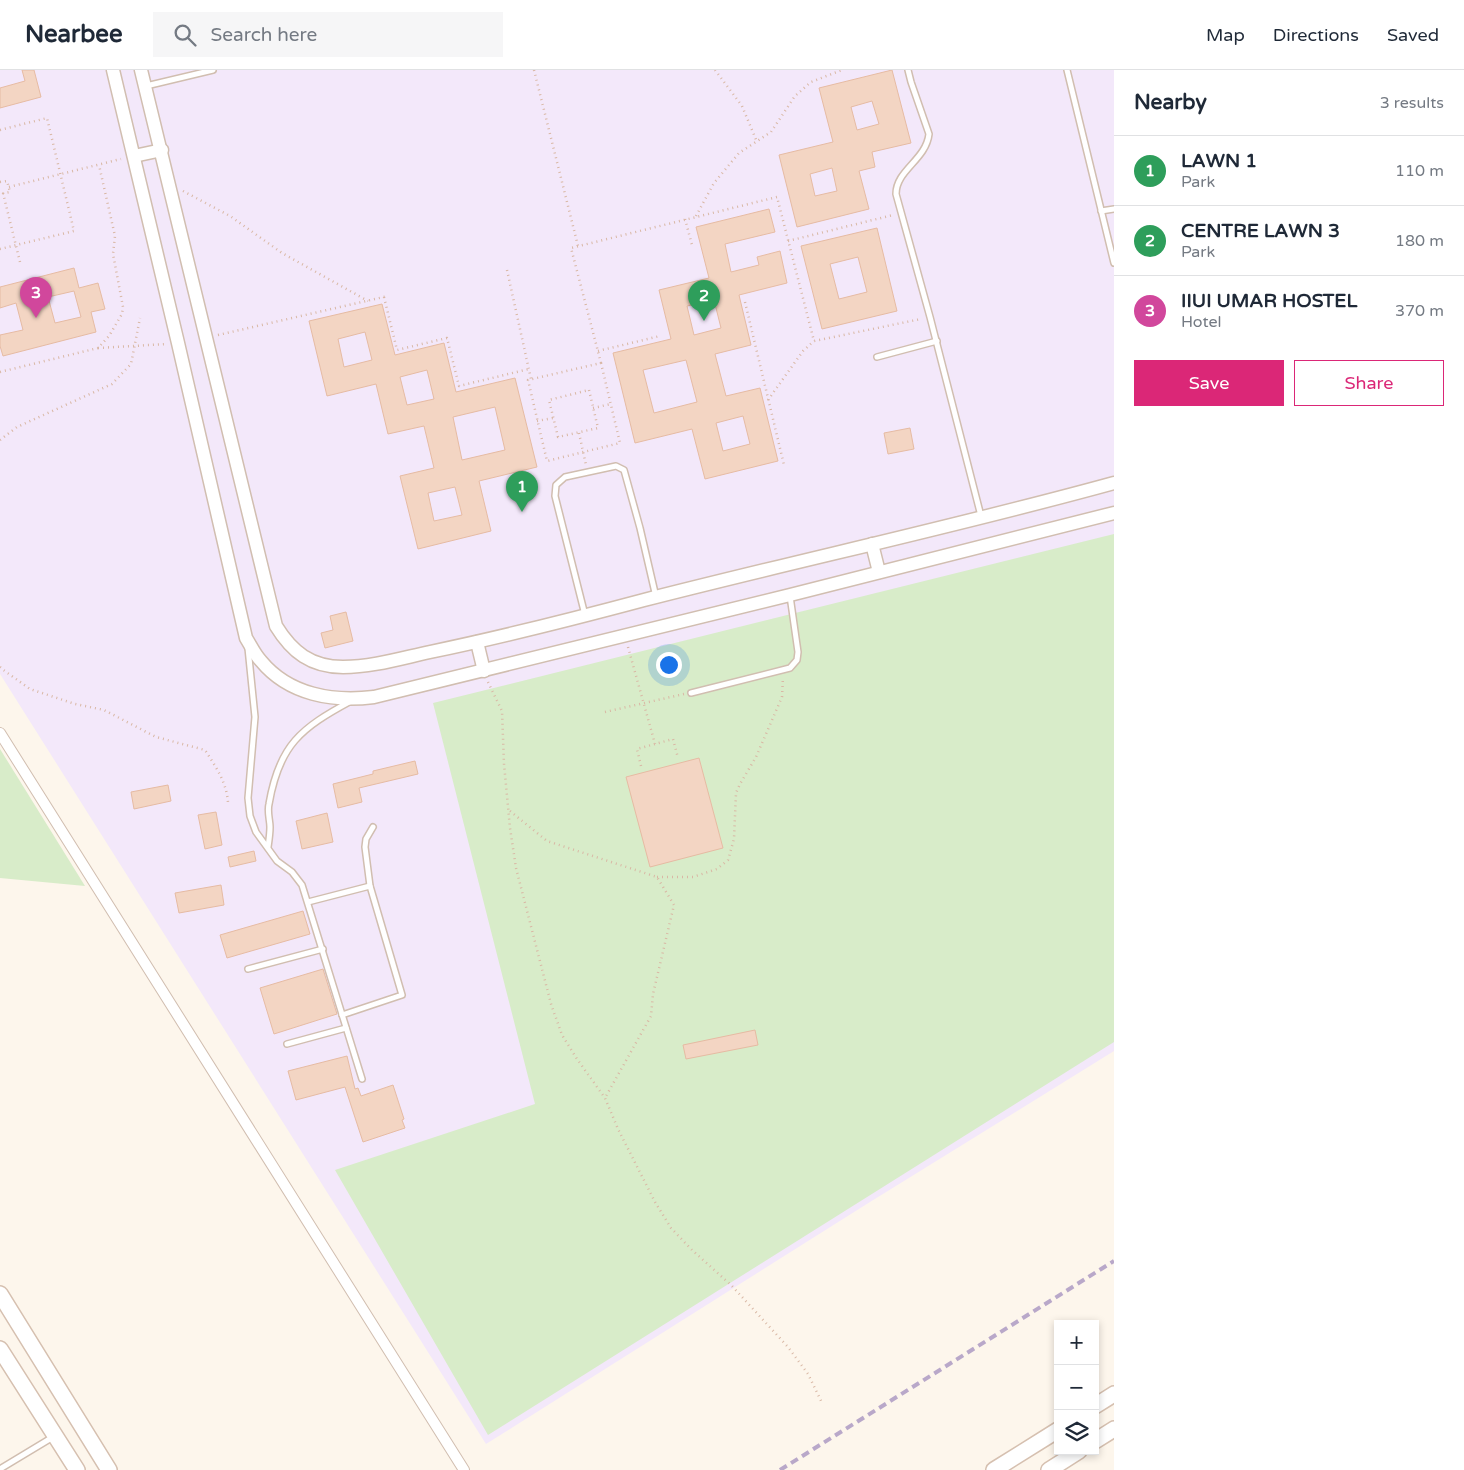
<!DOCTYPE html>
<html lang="en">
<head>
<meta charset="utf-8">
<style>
  :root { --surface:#fff; --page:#f6f6f7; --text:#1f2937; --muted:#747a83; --line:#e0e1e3; --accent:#db2777 }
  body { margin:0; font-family:"Varela Round",sans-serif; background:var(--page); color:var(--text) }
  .controls { position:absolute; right:15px; bottom:15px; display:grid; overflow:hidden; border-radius:0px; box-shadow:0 2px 8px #0003 }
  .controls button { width:45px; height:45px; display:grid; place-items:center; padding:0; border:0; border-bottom:1px solid var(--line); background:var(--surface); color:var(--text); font:25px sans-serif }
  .you { position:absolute; left:668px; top:594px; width:18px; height:18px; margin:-12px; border:4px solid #fff; border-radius:50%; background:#1a73e8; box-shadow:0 0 0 8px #1a73e833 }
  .badge { display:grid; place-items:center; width:32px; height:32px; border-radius:50%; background:var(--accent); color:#fff; font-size:16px; font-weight:700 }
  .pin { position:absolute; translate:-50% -41px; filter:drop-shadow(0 1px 2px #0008) }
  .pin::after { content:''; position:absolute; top:26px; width:18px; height:15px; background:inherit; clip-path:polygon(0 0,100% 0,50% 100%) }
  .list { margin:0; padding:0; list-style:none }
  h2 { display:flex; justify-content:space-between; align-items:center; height:65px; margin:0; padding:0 20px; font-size:21px }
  h2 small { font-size:16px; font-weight:400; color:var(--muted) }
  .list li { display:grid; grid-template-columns:32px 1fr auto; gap:15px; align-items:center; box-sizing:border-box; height:70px; padding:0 20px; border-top:1px solid var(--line) }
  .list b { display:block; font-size:19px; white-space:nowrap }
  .list p { margin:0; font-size:16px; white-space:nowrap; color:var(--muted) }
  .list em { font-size:16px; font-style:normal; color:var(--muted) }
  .actions { display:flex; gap:10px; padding:15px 20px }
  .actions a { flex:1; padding:11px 0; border:1px solid var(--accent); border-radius:0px; text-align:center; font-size:18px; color:var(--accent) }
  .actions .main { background:var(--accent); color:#fff }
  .icon { flex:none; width:28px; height:28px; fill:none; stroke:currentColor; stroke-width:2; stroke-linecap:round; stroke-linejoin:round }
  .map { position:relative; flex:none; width:1114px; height:1400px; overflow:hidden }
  header { display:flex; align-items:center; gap:30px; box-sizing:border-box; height:70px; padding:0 25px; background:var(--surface); border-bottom:1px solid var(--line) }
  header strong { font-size:24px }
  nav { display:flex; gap:28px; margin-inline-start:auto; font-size:18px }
  .search { width:350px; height:45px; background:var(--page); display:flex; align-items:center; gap:12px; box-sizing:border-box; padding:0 18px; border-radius:0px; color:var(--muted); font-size:19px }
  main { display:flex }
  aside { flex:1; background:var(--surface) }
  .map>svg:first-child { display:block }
  .education { fill:#f3e8fa }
  .green { fill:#d8ecc9 }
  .building { fill:#f3d5c3; stroke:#e6bba3; fill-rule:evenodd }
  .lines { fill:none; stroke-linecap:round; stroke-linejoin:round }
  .service-casing { stroke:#d1beb0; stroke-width:8 }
  .minor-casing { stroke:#d1beb0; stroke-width:12 }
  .tertiary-casing { stroke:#d1beb0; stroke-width:15 }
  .secondary-casing { stroke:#d6c0b0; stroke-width:18 }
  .path { stroke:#d9b8a5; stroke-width:2.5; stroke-dasharray:1 4; stroke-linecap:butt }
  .service { stroke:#fff; stroke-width:5 }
  .minor { stroke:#fff; stroke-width:10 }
  .tertiary { stroke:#fff; stroke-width:12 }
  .secondary { stroke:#fff; stroke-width:15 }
  .rail { stroke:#b9a8c9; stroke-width:4; stroke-dasharray:8 5; stroke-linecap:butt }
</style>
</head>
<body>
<header>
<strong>Nearbee</strong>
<div class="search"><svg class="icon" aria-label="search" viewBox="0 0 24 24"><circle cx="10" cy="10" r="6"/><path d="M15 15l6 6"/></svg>Search here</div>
<nav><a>Map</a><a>Directions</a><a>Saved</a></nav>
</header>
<main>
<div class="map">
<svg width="1114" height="1400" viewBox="0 0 1114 1400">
  <rect width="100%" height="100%" fill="#fdf6ec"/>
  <path class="education" d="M0,0h1114v981l-244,151 -384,242 -486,-770z"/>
  <g class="green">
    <path d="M1114,464v508l-626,393 -153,-265 200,-66 -102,-401z"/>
    <path d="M0,679l85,137 -85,-8z"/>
  </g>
  <g class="building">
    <path d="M22,0h12l7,27 -41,11v-20l25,-7z"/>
    <path d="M892,0l19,73 -39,9 3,15 -16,4 10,38 -72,18 -18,-72 54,-13 -14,-54zM872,31l7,23 -22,6 -6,-23zM832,98l5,23 -22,5 -5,-22z"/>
    <path d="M769,139l6,23 -50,12 6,28 28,-7 -2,-8 23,-6 7,32 -48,12 12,50 -36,9 11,42 34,-8 18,73 -73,18 -13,-50 -57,14 -22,-90 58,-14 -12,-49 50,-12 -13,-51zM714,230l7,28 -27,7 -7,-29zM686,290l11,42 -43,11 -11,-43zM743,346l7,28 -27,7 -7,-28z"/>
    <path d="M877,158l20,83 -75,18 -21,-83zM858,187l9,35 -28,7 -9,-35z"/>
    <path d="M74,198l5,20 19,-5 7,26 -14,3 5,20 -93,24 -3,-10v-11l23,-5 -7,-27 -16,5v-21zM74,221l7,26 -26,6 -7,-26z"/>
    <path d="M382,234l13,51 49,-12 12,49 59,-14 22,89 -58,14 12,50 -73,18 -18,-73 34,-8 -10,-42 -36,8 -12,-50 -49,12 -18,-75zM365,262l7,28 -28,7 -6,-28zM427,300l7,29 -27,6 -7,-28zM495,337l10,43 -43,10 -9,-43zM455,417l7,28 -28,6 -6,-28z"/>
    <path d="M910,358l4,21 -26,5 -4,-21z"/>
    <path d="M346,542l7,29 -28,7 -4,-15 12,-3 -3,-14z"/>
    <path d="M699,688l24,90 -73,19 -24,-90z"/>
    <path d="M415,691l3,13 -59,14 3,14 -24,6 -5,-24 40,-10v-3z"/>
    <path d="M168,715l3,16 -37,8 -3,-17z"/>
    <path d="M216,742l6,33 -17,4 -7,-34z"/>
    <path d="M327,743l6,29 -31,7 -6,-28z"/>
    <path d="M254,781l2,10 -26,6 -2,-10z"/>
    <path d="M221,815l3,20 -45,8 -4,-20z"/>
    <path d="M303,841l7,23 -83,24 -7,-23z"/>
    <path d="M323,899l14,45 -63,20 -14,-46z"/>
    <path d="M755,960l3,15 -72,14 -3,-14z"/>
    <path d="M347,986l8,33 3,-1 3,8 32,-11 11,34 -2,1 3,8 -42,14 -18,-55 -49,13 -8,-29z"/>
  </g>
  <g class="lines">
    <defs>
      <g id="service">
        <path d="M908,0l3,12 18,52c-3,26 -33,36 -33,60l34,123 51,199"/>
        <path d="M1067,0l47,193"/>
        <path d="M146,16l67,-16"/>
        <path d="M1101,141l13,-2"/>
        <path d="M877,287l60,-16"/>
        <path d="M585,545l-30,-119 1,-11 9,-8 51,-11 8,4 16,58 16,69"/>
        <path d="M248,578l7,69 -7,81 2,18 6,16 21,29 15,11 10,13 60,194"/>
        <path d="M691,623l99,-25 7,-8 1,-8 -8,-56"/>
        <path d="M268,777c1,-7 2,-13 2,-20 0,-7 -3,-15 -1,-23 10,-59 32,-76 82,-103"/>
        <path d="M308,832l62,-16"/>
        <path d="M248,899l75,-20"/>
        <path d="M342,945l60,-20 -32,-109 -5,-39 1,-8 7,-12"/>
        <path d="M287,974l59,-16"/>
        <path d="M0,1399l53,-32"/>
      </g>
      <path id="minor" d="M0,663l464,737"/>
      <g id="tertiary">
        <path d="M113,0l65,273 68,295c5,8 9,17 15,23 28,34 72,41 113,36l416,-102 324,-82"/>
        <path d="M141,0l135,556c16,26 35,41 67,41 29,0 59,-9 87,-15 72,-15 143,-33 214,-52 156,-40 314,-74 470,-117"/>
        <path d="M134,86l28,-6"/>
        <path d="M872,474l7,28"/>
        <path d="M477,572l7,29"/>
      </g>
      <g id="secondary">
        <path d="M0,1224l109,176"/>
        <path d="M0,1279l77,121"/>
        <path d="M1095,1336l19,-12"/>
        <path d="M1095,1371l19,-12"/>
        <path d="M994,1400l64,-40"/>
        <path d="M1049,1400l30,-19"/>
      </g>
    </defs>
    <use href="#service" class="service-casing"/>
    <use href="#minor" class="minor-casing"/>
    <use href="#tertiary" class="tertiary-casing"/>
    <use href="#secondary" class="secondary-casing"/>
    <g class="path">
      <path d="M534,0l44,176"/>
      <path d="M715,0l27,36 15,36"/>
      <path d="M0,60l47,-12 27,113 -74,18"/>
      <path d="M0,112l7,-1 3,11 -10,2"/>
      <path d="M9,117l112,-28"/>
      <path d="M183,121l47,25 52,37 86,48"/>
      <path d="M3,123l17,69"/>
      <path d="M696,146l18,-33 25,-30 32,-21 24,-36 16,-14 31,-12"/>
      <path d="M685,149l7,26"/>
      <path d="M788,171l105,-26"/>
      <path d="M507,200l24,109"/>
      <path d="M384,227l13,53 50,-12 12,48 70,-17"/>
      <path d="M745,232l39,163"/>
      <path d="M218,265l170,-39"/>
      <path d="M98,278l69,-4"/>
      <path d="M598,281l62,-15"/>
      <path d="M601,293l-30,-115 206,-51 37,144 107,-22"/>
      <path d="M601,293l19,80 -73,18 -19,-81z"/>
      <path d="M0,302l98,-24 11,-12 13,-22 1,-7 -10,-53 2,-18 -16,-71"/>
      <path d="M589,320l9,38 -40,9 -9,-37z"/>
      <path d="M768,330l35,-49 11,-10"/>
      <path d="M593,338l18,-4"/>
      <path d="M537,351l16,-3"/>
      <path d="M579,363l7,32"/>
      <path d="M0,370l17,-13 95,-43 19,-20 9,-46"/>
      <path d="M628,577l27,97"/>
      <path d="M0,597l2,2 28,20 45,15 29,6 52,27 49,13c11,17 22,33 23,53"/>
      <path d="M488,612l14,29 2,53 6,64 6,40 35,136 11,31 15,24 28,39 13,31 37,73 16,26 21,22 39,35 57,62 20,27 14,29"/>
      <path d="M605,642l79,-18"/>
      <path d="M641,696l-4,-17 36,-10 5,19"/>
      <path d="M510,741l37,30 110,36 17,28 -21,89 -2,22 -46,82"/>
      <path d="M657,807h36l24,-8 11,-9 6,-21 2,-46 4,-9 16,-27 26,-60 1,-20"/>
    </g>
    <use href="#service" class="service"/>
    <use href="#minor" class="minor"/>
    <use href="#tertiary" class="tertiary"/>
    <use href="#secondary" class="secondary"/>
    <path class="rail" d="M780,1400l334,-209"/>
  </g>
</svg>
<div class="controls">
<button>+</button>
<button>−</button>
<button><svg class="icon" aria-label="layers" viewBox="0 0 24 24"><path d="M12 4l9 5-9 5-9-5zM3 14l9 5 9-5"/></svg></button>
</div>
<div class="you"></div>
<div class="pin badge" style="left:522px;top:442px;background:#2e9e5b">1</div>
<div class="pin badge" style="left:704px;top:251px;background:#2e9e5b">2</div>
<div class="pin badge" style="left:36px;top:248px;background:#d1479c">3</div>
</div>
<aside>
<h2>Nearby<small>3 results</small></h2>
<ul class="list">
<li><span class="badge" style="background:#2e9e5b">1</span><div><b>LAWN 1</b><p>Park</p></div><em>110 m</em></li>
<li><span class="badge" style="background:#2e9e5b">2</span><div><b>CENTRE LAWN 3</b><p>Park</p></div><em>180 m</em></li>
<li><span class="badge" style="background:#d1479c">3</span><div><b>IIUI UMAR HOSTEL</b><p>Hotel</p></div><em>370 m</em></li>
</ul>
<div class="actions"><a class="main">Save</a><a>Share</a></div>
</aside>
</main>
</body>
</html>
